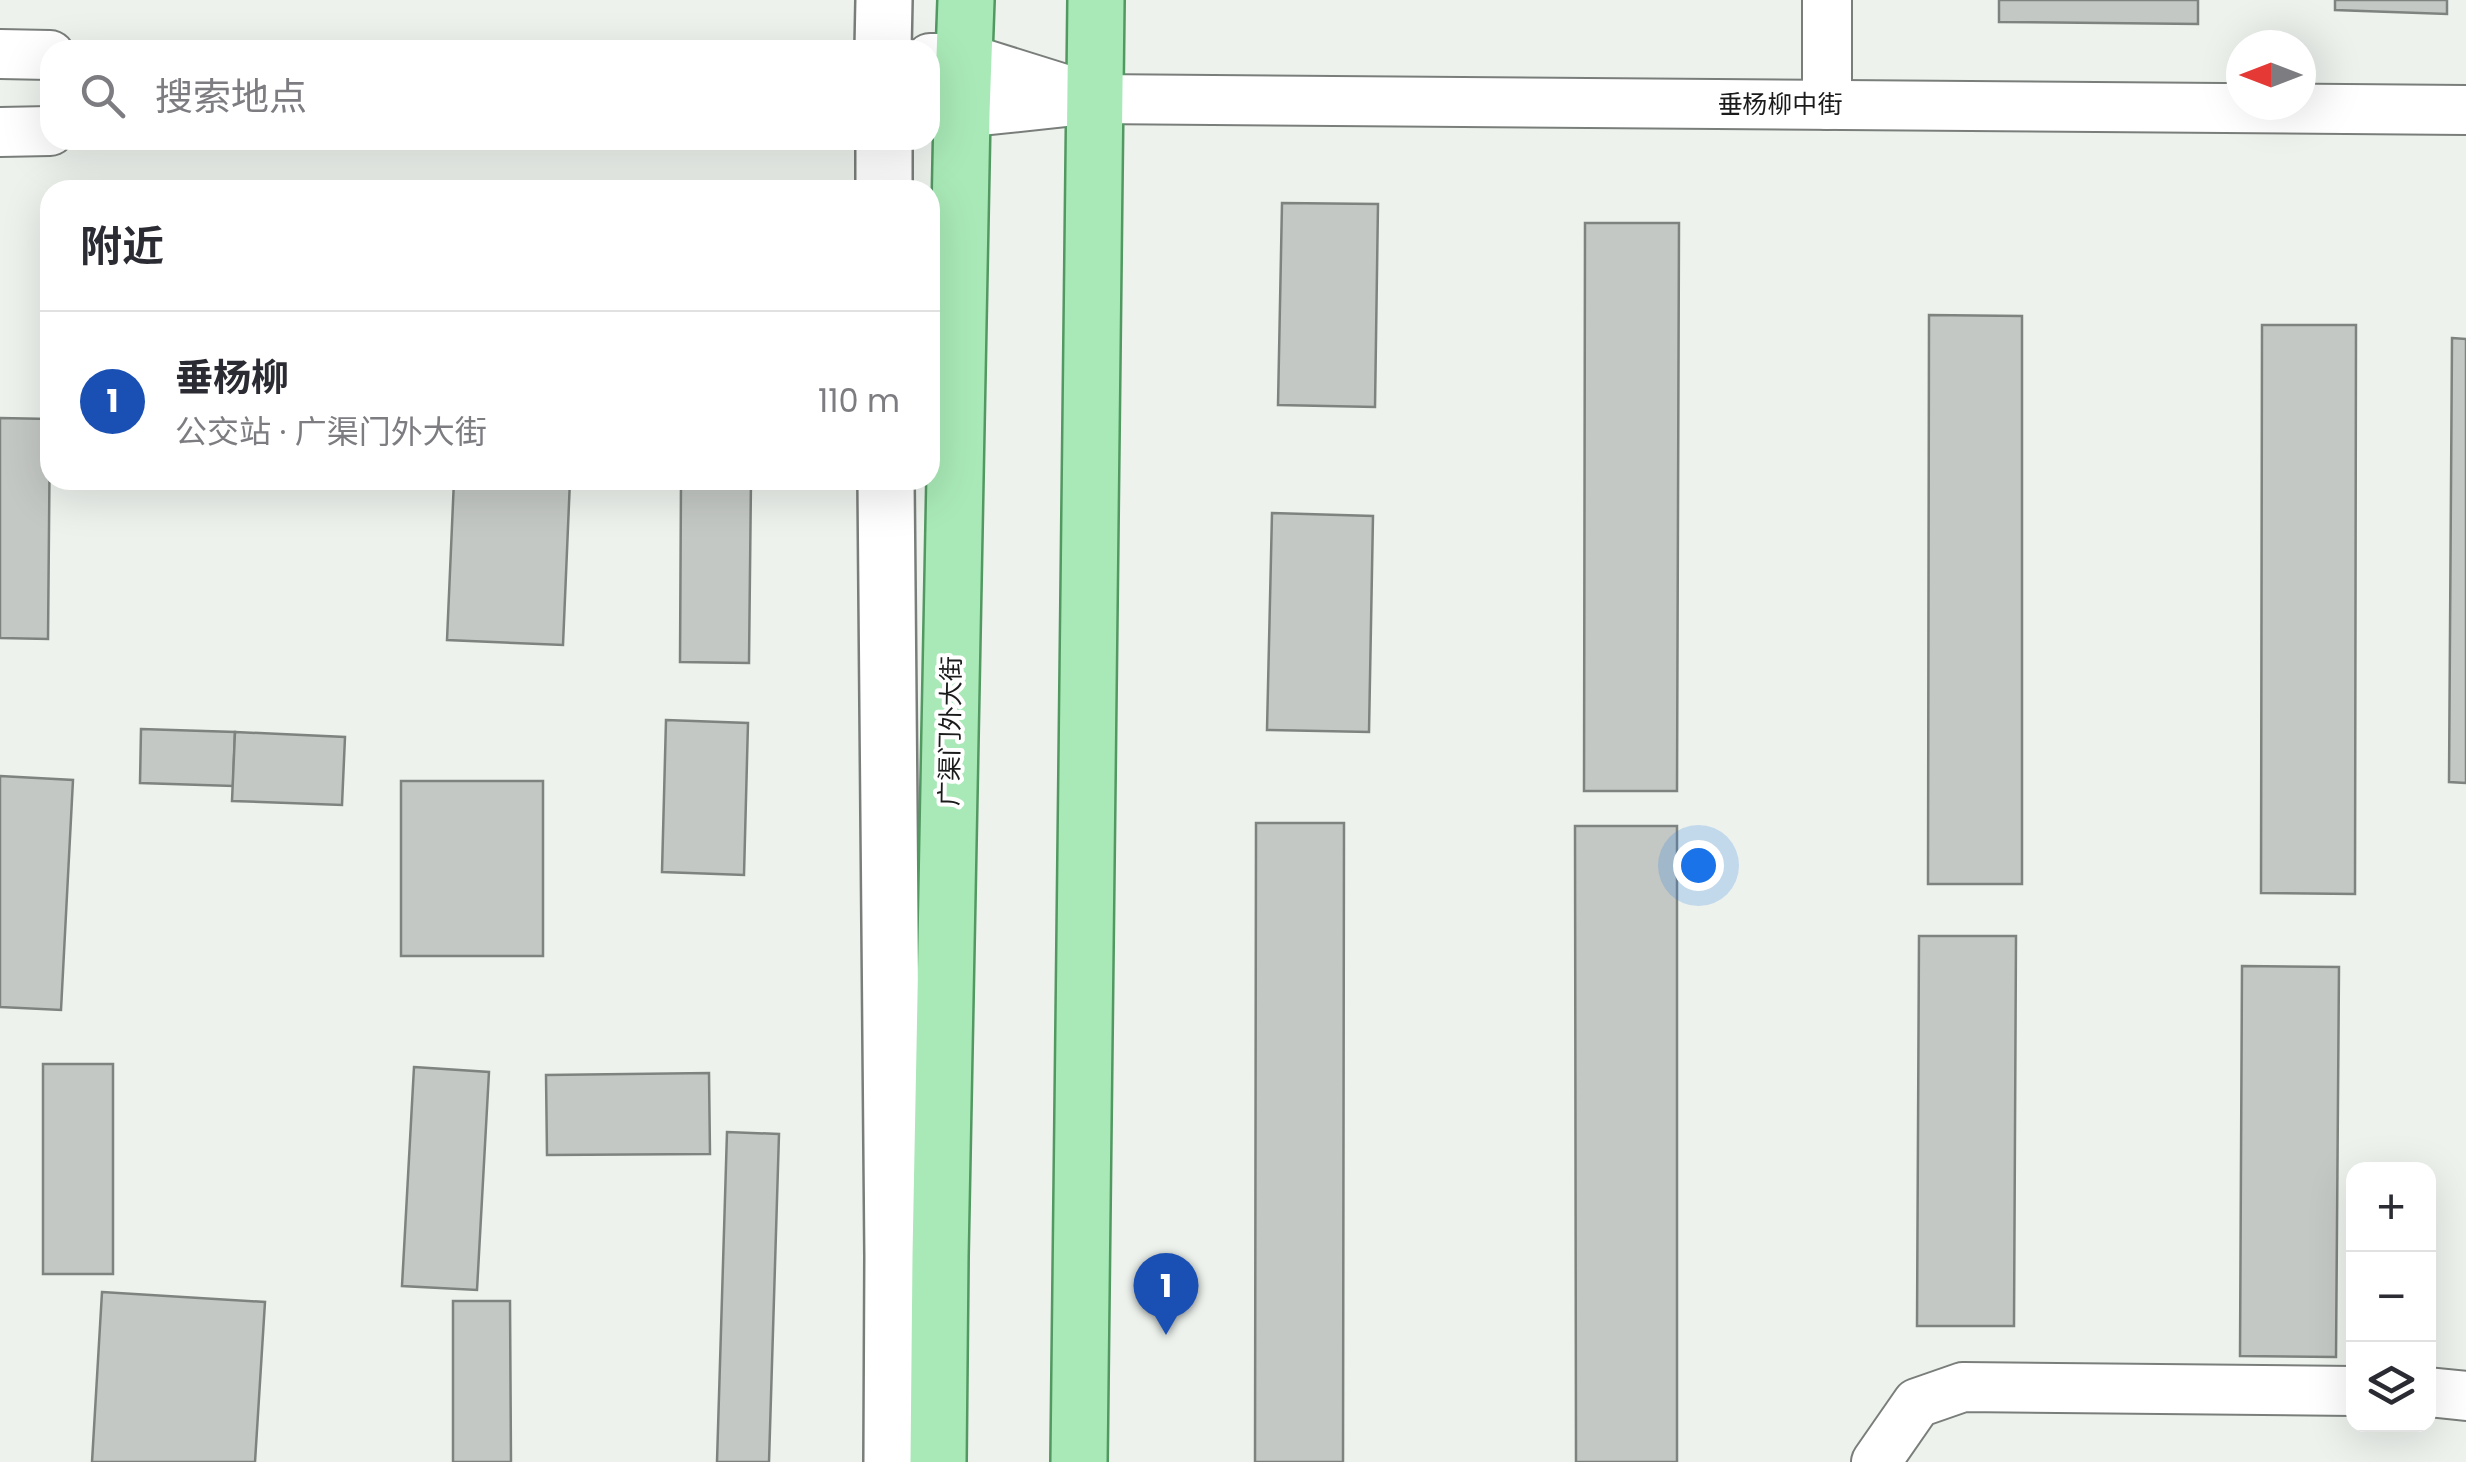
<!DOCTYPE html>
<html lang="zh">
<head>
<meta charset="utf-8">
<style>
  :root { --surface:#fff; --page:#f7f7f7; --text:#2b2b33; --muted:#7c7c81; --line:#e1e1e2; --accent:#0f766e }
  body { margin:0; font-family:Poppins,"Noto Sans SC",sans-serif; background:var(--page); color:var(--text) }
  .controls { position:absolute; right:30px; bottom:30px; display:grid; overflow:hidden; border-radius:20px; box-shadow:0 10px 40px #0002 }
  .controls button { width:90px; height:90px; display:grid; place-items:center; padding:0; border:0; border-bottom:2px solid var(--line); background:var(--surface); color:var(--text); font:50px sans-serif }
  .compass { position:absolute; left:2226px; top:30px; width:90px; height:90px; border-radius:50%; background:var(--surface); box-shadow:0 10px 40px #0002; rotate:270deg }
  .you { position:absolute; left:1698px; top:865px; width:35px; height:35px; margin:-25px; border:8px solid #fff; border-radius:50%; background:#1a73e8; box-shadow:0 0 0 15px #1a73e833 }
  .badge { display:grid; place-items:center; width:65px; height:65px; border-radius:50%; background:var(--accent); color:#fff; font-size:32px; font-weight:700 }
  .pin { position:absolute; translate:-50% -82px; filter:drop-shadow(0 2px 5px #0008) }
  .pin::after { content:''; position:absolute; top:52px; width:35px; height:30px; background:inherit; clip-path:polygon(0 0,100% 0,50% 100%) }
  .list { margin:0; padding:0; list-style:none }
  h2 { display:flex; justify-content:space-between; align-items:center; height:130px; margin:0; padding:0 40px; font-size:42px }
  h2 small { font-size:32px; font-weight:400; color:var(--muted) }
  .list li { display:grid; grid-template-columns:65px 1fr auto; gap:30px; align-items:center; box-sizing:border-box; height:180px; padding:0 40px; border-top:2px solid var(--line) }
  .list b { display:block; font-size:38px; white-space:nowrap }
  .list p { margin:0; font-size:32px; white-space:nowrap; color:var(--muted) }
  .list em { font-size:32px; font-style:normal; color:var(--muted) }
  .icon { flex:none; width:55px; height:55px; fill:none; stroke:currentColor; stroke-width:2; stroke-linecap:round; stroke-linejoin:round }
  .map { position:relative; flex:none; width:2466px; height:1462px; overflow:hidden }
  .search { position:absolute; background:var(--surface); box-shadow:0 10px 40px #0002; left:40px; top:40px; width:900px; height:110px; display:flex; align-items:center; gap:25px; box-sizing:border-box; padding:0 35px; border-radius:30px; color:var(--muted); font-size:38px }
  .panel { position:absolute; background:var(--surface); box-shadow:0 10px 40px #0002; left:40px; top:180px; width:900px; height:310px; border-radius:30px }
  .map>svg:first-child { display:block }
  .building { fill:#c4c8c4; stroke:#7e837f; stroke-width:2.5 }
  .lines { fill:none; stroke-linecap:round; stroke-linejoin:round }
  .minor-casing { stroke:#7a7e7b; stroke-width:52 }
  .tertiary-casing { stroke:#7a7e7b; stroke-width:60 }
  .primary-casing { stroke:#519861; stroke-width:60 }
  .minor { stroke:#fff; stroke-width:48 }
  .tertiary { stroke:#fff; stroke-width:55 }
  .primary { stroke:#a9e9b7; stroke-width:55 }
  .labels { text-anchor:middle; stroke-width:8; stroke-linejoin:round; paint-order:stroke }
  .street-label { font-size:25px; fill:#1a1b1a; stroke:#fff }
</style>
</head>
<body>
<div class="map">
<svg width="2466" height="1462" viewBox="0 0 2466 1462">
  <rect width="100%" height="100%" fill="#edf2ed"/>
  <g class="building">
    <path d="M1999,0h199v24l-199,-2z"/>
    <path d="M2335,0h112v14l-112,-4z"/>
    <path d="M1282,203l96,1 -3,203 -97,-2z"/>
    <path d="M1585,223h94l-2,568h-93z"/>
    <path d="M1929,315l93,1v568h-94z"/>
    <path d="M2262,325h94l-1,569 -94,-1z"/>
    <path d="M2452,338l14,1v444l-17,-1z"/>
    <path d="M0,418l50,1 -2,220 -48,-1z"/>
    <path d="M454,480h116l-7,165 -116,-5z"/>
    <path d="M681,480h70l-2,183 -69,-1z"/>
    <path d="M1272,513l101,3 -4,216 -102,-2z"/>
    <path d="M666,720l82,3 -4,152 -82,-3z"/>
    <path d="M141,729l94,3 -2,54 -93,-3z"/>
    <path d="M235,732l110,5 -3,68 -110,-4z"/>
    <path d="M0,776l73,4 -12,230 -61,-3z"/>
    <rect x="401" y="781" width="142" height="175"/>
    <path d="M1256,823h88l-1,639h-88z"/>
    <path d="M1575,826h102v636h-101z"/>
    <path d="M1919,936h97l-2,390h-97z"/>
    <path d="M2242,966l97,1 -3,390 -96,-1z"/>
    <rect x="43" y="1064" width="70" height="210"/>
    <path d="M414,1067l75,5 -12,218 -75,-4z"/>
    <path d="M709,1073l1,81 -163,1 -1,-80z"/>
    <path d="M727,1132l52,2 -10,328h-52z"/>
    <path d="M102,1292l163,10 -10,160h-163z"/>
    <path d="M453,1301h57l1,161h-58z"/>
  </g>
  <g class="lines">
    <defs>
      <g id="minor">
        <path d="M0,54l50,1"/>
        <path d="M930,58h35l112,35"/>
        <path d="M1827,105v-105"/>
        <path d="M930,113h32l132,-14 1372,11"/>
        <path d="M0,132l50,-1"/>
        <path d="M2428,1392l38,4"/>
        <path d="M1876,1462l41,-59 46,-16 391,4"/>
      </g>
      <g id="tertiary">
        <path d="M883,50l1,-50"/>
        <path d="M884,140v50"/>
        <path d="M886,480l7,776 -1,206"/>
      </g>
      <g id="primary">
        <path d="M938,1462l2,-206 22,-1143 4,-113"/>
        <path d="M1079,1462l17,-1462"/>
      </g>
    </defs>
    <use href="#minor" class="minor-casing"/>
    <use href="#tertiary" class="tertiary-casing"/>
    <use href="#primary" class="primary-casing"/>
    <use href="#minor" class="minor"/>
    <use href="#tertiary" class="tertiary"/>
    <use href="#primary" class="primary"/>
  </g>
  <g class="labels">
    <g class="street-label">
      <text x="1780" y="113">垂杨柳中街</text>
      <text transform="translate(950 731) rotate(-89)" y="9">广渠门外大街</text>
    </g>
  </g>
</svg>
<div class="controls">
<button>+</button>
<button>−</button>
<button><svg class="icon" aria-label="layers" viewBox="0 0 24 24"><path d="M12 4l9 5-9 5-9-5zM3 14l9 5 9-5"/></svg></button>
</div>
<svg class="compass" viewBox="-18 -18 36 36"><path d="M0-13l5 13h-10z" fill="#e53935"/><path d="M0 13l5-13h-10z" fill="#7c7c81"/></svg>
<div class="you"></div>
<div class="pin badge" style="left:1166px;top:1335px;background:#1a4fb4">1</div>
<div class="search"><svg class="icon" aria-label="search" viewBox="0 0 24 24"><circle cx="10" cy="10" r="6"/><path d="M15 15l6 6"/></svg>搜索地点</div>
<section class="panel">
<h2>附近<small></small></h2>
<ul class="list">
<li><span class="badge" style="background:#1a4fb4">1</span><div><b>垂杨柳</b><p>公交站 · 广渠门外大街</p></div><em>110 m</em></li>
</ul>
</section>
</div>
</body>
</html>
